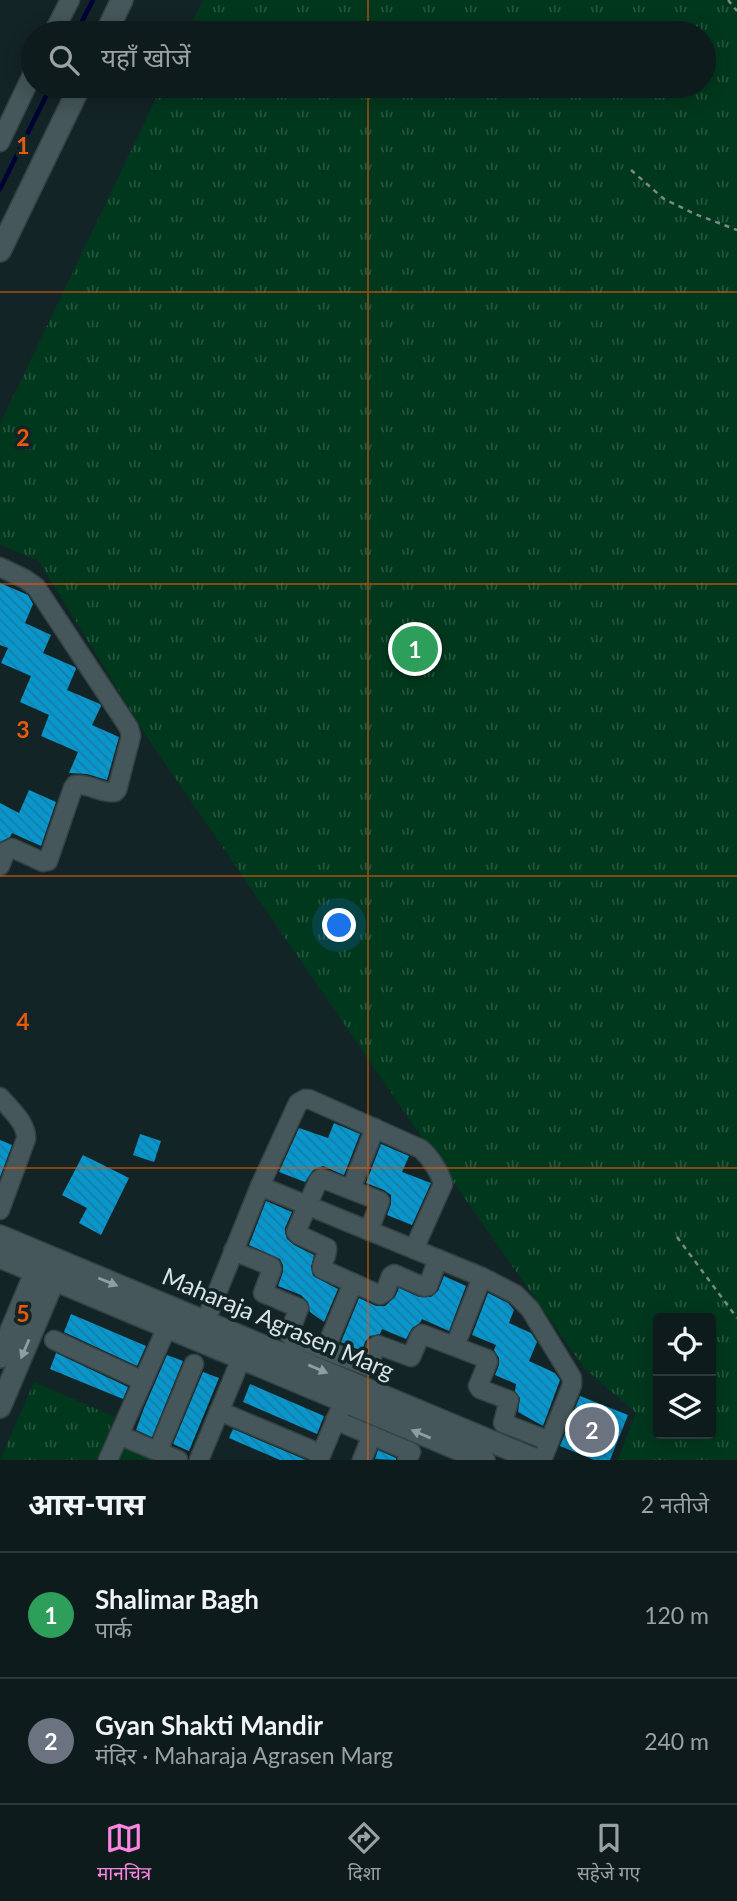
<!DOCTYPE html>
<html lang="hi">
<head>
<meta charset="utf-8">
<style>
  :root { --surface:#0e1b1c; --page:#172425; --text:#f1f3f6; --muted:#9ba1a3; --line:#2e393b; --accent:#fd86e2 }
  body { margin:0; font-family:Lato,"Noto Sans Devanagari",sans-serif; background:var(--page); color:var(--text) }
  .controls { position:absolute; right:21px; bottom:21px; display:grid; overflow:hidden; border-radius:7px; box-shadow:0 4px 18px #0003 }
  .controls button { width:63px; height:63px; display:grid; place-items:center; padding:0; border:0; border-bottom:2px solid var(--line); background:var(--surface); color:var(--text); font:35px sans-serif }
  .you { position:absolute; left:340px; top:926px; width:24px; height:24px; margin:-18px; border:5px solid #fff; border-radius:50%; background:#1a73e8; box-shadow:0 0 0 10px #1a73e833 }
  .badge { display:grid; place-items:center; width:46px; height:46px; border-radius:50%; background:var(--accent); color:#fff; font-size:23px; font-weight:700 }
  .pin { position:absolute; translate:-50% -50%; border:4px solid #fff; box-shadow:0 2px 7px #0006 }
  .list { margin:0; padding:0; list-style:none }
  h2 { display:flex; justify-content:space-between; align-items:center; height:91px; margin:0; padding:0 28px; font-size:30px }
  h2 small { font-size:23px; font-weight:400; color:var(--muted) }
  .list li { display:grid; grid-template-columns:46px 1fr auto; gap:21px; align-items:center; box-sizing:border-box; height:126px; padding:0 28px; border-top:2px solid var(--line) }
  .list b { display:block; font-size:26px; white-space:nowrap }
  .list p { margin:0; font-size:23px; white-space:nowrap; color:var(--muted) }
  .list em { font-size:23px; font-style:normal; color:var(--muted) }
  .icon { flex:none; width:38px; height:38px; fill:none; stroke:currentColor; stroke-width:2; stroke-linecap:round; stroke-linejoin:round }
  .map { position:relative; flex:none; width:737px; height:1460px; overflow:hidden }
  .search { position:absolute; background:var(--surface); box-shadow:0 4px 18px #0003; left:21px; right:21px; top:21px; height:77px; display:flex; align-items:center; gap:18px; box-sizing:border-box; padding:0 24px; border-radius:38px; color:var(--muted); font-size:26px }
  .sheet { height:343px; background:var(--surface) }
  nav { display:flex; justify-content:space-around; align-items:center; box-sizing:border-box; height:98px; border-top:2px solid var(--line); background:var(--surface); font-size:19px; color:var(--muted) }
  nav a { display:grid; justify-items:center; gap:4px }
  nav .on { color:var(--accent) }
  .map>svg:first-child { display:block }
  .grass { fill:url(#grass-tufts); fill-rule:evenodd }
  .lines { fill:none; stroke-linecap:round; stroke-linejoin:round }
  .stream { stroke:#000135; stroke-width:4.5 }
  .building { fill:url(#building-back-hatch) }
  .street-casing { stroke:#354142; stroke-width:21 }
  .secondary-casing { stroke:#354142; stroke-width:24 }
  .path { stroke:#7a8889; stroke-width:2.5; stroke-dasharray:5 5; stroke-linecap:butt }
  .street { stroke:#45575a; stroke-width:18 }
  .secondary { stroke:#45575a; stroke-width:21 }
  .oneway { fill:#8f9ea0 }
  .grid { fill:none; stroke:#e8590c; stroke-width:2; stroke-opacity:0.55 }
  .labels { text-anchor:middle; stroke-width:7; stroke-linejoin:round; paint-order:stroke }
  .street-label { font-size:24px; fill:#d9e4e5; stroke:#132426 }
  .grid-label { font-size:23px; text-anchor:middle; font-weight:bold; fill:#e8590c; stroke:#132426; stroke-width:7; stroke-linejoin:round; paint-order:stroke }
</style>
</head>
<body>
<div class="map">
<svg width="737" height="1460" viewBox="0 0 737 1460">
  <defs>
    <pattern id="grass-tufts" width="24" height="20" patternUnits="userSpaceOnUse" patternTransform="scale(1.75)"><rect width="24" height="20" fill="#00381d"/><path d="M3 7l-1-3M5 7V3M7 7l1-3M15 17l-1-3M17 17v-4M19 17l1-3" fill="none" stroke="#25553e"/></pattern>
    <pattern id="building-back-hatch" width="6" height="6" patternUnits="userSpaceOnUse" patternTransform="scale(1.75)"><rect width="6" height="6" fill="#0896cc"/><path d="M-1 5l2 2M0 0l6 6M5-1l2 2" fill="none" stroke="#197da4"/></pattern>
  </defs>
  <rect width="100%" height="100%" fill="#132426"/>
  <g class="grass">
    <path d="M203,0h534v1460h-119l18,-47 -52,-45 -161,-229 -276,-402 -109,-177 -38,-15v-121l162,-338h542v-53h-517zM658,1318h53v116h-53z"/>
    <path d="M34,1382l81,35 -18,43h-97z"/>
    <path d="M122,1445l35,15h-41z"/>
  </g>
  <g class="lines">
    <g class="stream">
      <path d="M76,33l17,-33"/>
      <path d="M0,189l51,-103"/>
    </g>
  </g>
  <g class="building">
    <path d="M0,583l28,12 5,9 -8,19 26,12 -8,18 32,14 1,2 -9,21 33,14 1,2 -9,19 27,12 -12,43 -20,-6 -18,-1 9,-21 -37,-16 8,-21 -29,-13 11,-26 -30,-13 7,-15 -8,-3z"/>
    <path d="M29,790l27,12 -15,44 -29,-13 -2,4 -10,5v-39l19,10z"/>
    <path d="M334,1123l26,11 -16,41 -21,-9 -10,4 -8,12 -26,-10 20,-44 29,10z"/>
    <path d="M140,1134l21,7 -7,21 -21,-7z"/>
    <path d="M0,1140l12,5 -12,32z"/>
    <path d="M381,1144l28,12 -7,16 29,11 -19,42 -25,-10 4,-11v-9l-7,-5 -18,-7z"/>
    <path d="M83,1155l46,23 -28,57 -22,-12 8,-15 -25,-13z"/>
    <path d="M266,1201l26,11 -7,16v5l2,6 7,6 20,10 -3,12 2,9 25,13 -14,33 -14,-10 -2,-10 -7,-7 -23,-9 5,-14v-7l-3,-6 -31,-14z"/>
    <path d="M444,1276l22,10 -17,45 -27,-12 -2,4 -8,5 -6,11 -24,-10 -2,5 -10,2 -5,6 -3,9 -21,-9 18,-44 17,8h9l10,-9 4,-9 20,9h12l7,-6z"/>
    <path d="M488,1293l20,10 6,7 -5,13 22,10 6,9 -8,19 26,12 5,7 -17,46 -25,-14 2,-14 -5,-7 1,-7 -21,-9 4,-10v-7l-5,-8 2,-5 -24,-10z"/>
    <path d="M71,1314l75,32 -9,20 -73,-34z"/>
    <path d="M56,1353l72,34 -5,12 -73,-30z"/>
    <path d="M167,1355l16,6 -31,76 -16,-7 8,-22z"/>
    <path d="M203,1372l16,6 -30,73 -16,-7z"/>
    <path d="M250,1384l74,32 -7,18 -74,-32z"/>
    <path d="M580,1396l48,19 -18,45h-16l-34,-14z"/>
    <path d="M233,1429l73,31h-26l-51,-22z"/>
    <path d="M378,1450l18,8v2l-21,-1z"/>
  </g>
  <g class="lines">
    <defs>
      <g id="street">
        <path d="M53,33l17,-33"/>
        <path d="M0,142l33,-69"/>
        <path d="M0,567l25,12 11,8 93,141 2,8 -14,54 -2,2c-14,2 -26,-9 -40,-7l-2,3 -25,73 -5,1 -31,-14 -6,3 -6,15"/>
        <path d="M0,1097c10,12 27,26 26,42l-26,71"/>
        <path d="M260,1186l38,-83 7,-4h4l112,50c9,8 19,23 22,35l-29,65"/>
        <path d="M351,1189l24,-61"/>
        <path d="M369,1231l11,-30 -59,-23 -3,3 -22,51 3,3 28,13c1,8 -6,14 -5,21l58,26 5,-3 6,-16 3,-2 30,13 4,-1 10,-27"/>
        <path d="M233,1251l38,15 1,3 -9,24 36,15 -10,26 2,3 76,29 2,-1 7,-19 2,-1 33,12 9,-21 2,-2 65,25 1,3 -10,24 2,3 29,11 -6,23 46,18"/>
        <path d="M200,1335l60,-149 222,91 33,17 15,15 42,69v7l-30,75"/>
        <path d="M54,1340l89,41"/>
        <path d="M455,1346l27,-69"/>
        <path d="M325,1350l28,-67"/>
        <path d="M219,1411l102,43"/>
        <path d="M335,1420l76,32 -4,8"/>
        <path d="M119,1435l59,25"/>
        <path d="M158,1451l36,-87"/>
        <path d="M108,1460l59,-133"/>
        <path d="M199,1460l47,-113"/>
        <path d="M319,1460l20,-48"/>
        <path d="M362,1460l10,-25"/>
      </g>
      <g id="secondary">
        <path d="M106,33l16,-33"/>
        <path d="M0,251l80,-165"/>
        <path d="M0,1236l536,224"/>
        <path d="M0,1257l484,203"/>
        <path d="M0,1357l41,-98"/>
        <path d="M0,1407l59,-139"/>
      </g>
    </defs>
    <use href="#street" class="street-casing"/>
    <use href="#secondary" class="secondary-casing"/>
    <g class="path">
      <path d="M728,0l9,11"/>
      <path d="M631,170l33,29 31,15 42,16"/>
      <path d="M677,1237l60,81"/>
    </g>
    <use href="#street" class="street"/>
    <use href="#secondary" class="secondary"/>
  </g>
  <defs><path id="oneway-solid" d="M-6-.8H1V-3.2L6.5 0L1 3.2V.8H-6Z" transform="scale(1.75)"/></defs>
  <g class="oneway">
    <use href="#oneway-solid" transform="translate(108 1282) rotate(22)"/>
    <use href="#oneway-solid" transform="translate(25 1349) rotate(113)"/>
    <use href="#oneway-solid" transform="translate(318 1369) rotate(23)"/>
    <use href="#oneway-solid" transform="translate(421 1434) rotate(-157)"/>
  </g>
  <path class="grid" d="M368,0v33M368,86v1374M0,292h737M0,584h737M0,876h737M0,1168h737"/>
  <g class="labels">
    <g class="street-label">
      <text transform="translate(278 1324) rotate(23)" y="8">Maharaja Agrasen Marg</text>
    </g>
  </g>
  <g class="grid-label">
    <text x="23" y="154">1</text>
    <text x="23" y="446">2</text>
    <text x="23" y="738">3</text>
    <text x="23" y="1030">4</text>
    <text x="23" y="1322">5</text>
  </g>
</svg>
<div class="controls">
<button><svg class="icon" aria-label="locate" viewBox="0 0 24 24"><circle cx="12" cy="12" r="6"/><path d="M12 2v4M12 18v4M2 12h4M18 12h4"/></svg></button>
<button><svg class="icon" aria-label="layers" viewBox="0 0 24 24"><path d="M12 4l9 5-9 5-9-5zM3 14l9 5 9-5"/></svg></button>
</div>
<div class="you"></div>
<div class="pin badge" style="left:415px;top:649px;background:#2e9e5b">1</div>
<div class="pin badge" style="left:592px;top:1430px;background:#6b7280">2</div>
<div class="search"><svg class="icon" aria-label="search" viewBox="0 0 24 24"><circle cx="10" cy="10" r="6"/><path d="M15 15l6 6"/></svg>यहाँ खोजें</div>
</div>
<section class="sheet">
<h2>आस-पास<small>2 नतीजे</small></h2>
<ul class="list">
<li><span class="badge" style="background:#2e9e5b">1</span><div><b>Shalimar Bagh</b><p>पार्क</p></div><em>120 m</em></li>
<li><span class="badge" style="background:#6b7280">2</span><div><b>Gyan Shakti Mandir</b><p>मंदिर · Maharaja Agrasen Marg</p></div><em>240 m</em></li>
</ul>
</section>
<nav>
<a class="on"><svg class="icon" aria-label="map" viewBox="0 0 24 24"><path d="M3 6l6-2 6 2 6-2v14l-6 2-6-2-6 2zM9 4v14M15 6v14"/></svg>मानचित्र</a>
<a><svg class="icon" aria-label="directions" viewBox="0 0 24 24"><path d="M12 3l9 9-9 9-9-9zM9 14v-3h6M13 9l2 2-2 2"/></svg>दिशा</a>
<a><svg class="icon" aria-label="saved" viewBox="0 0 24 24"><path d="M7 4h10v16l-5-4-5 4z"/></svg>सहेजे गए</a>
</nav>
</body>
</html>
